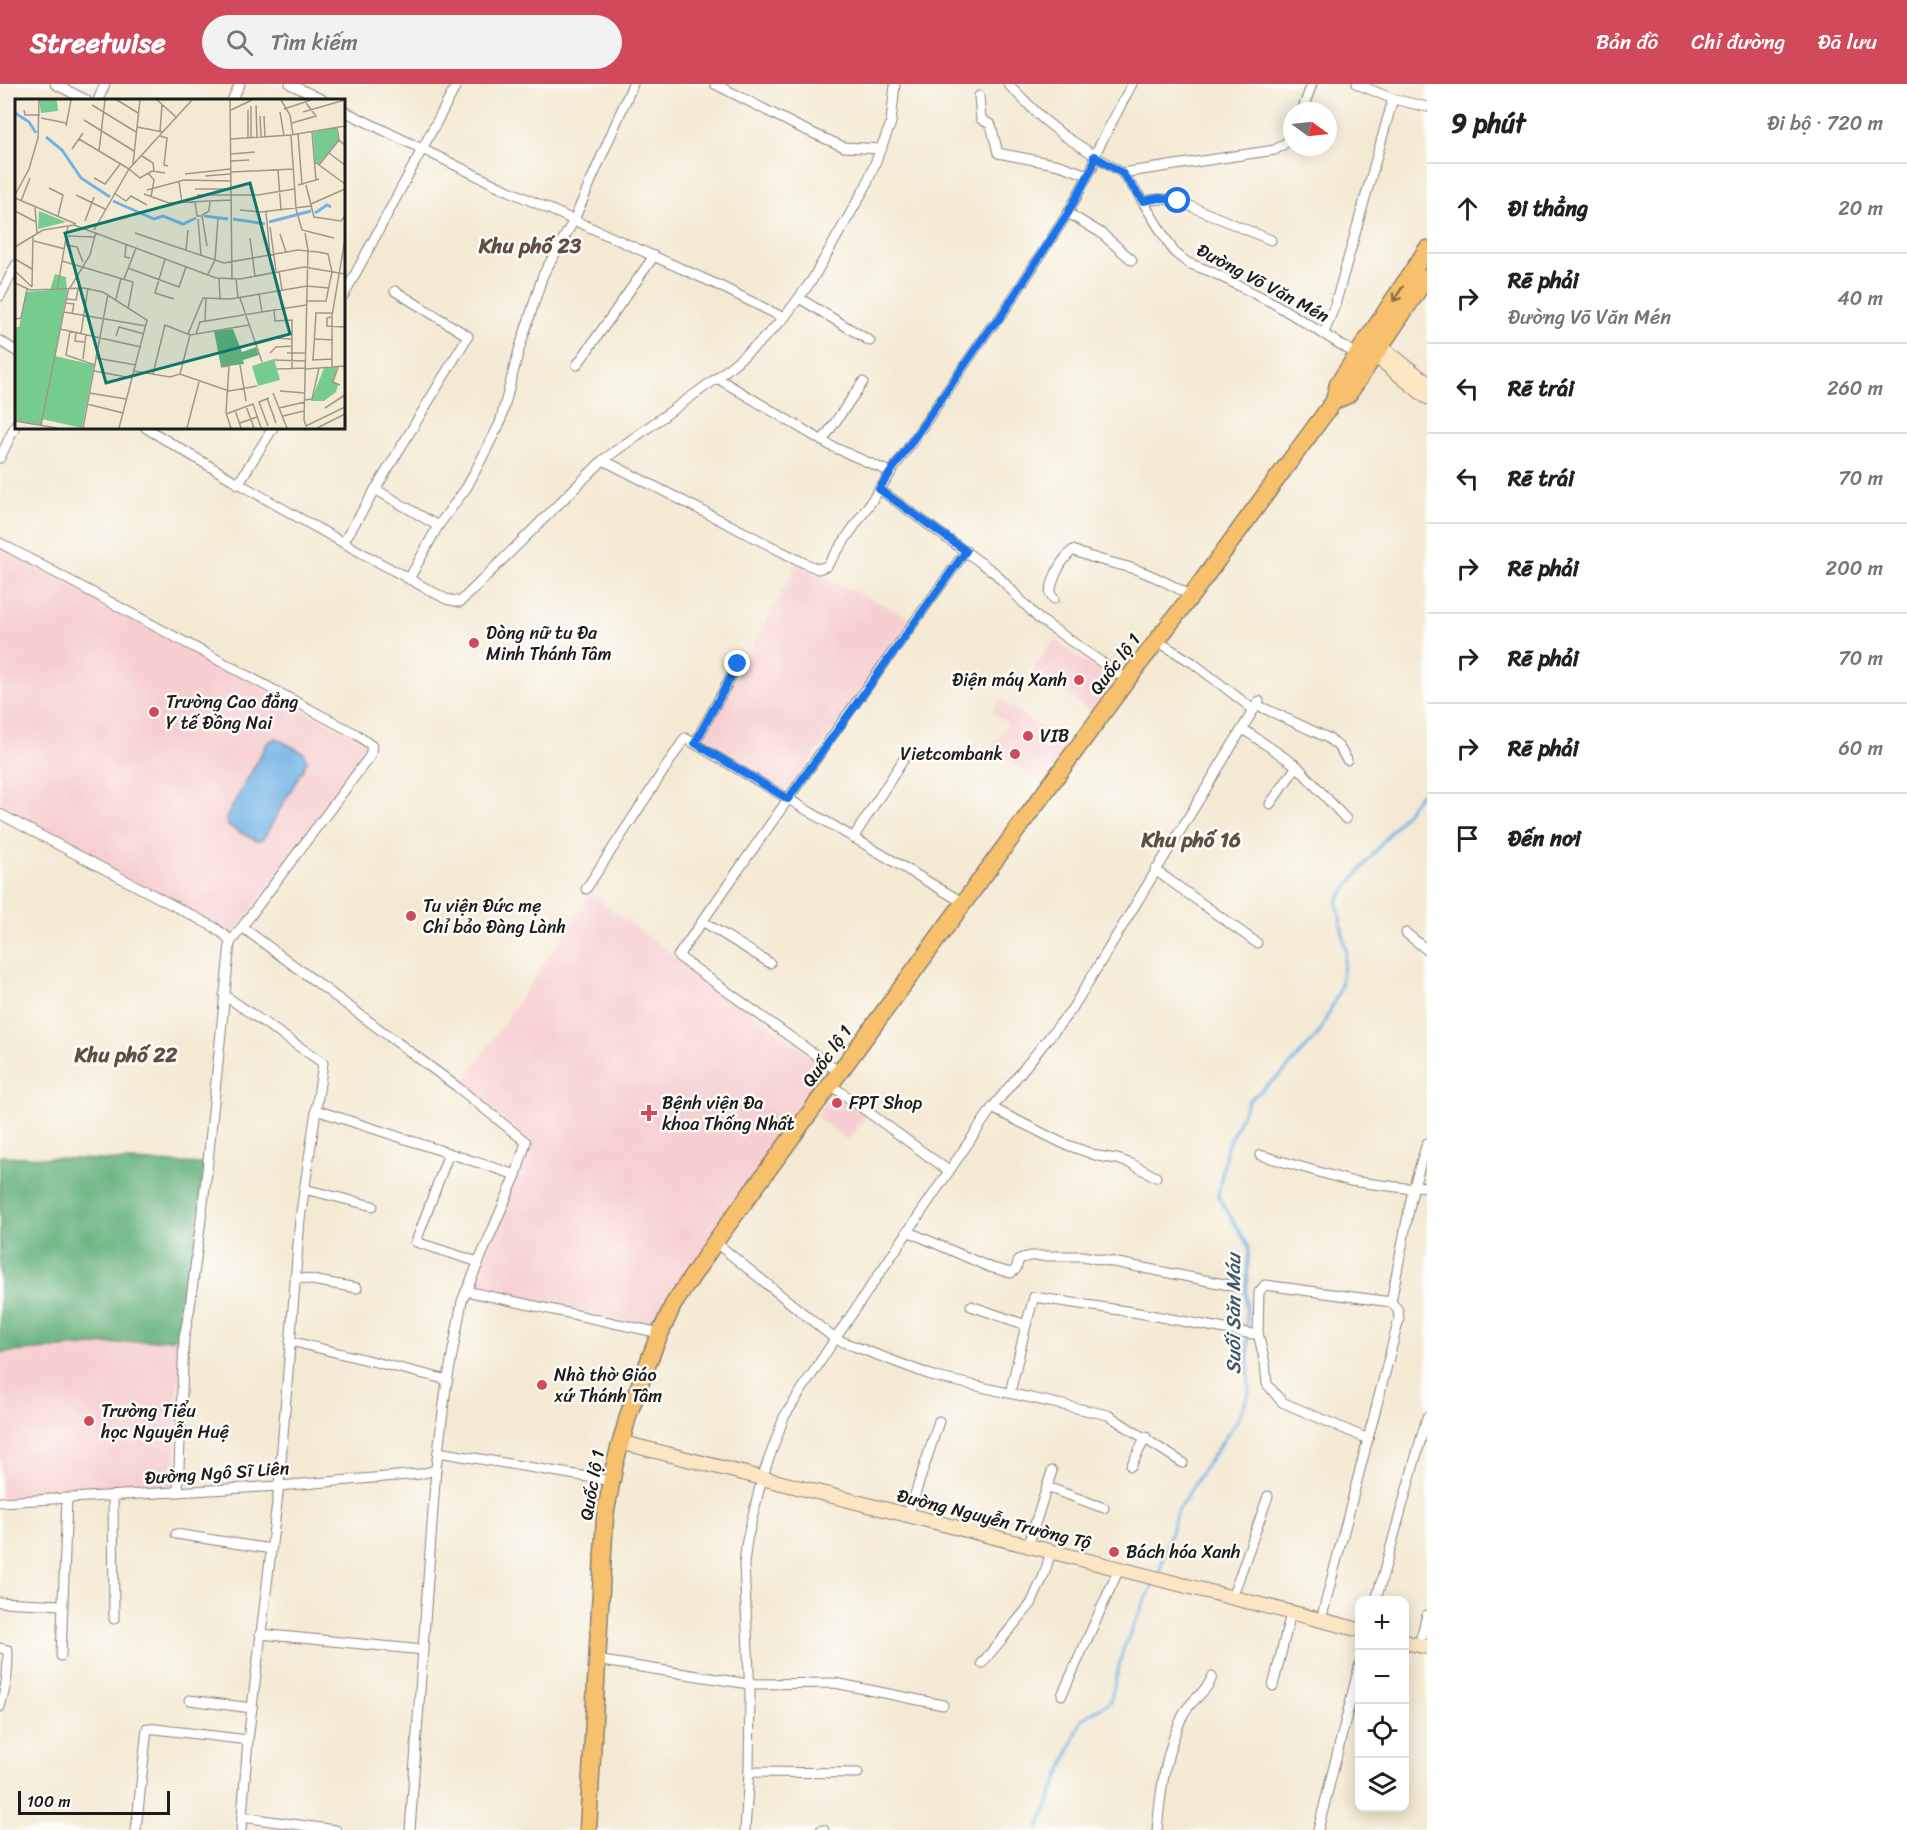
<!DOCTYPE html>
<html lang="vi">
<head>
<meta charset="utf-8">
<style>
  :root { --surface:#fff; --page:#f2f2f2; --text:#202124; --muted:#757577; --line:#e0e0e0; --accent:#d1495b }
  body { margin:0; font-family:Sriracha,sans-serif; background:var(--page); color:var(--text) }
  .controls { position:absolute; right:18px; bottom:18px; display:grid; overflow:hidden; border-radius:12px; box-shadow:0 3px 15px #0003 }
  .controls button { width:54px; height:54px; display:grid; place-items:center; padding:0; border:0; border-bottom:2px solid var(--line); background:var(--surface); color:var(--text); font:30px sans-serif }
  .compass { position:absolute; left:1283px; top:18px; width:54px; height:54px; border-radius:50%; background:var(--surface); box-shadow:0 3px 15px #0003; rotate:105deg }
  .scale { position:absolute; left:18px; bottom:15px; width:152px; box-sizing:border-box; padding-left:6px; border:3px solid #1c1c1c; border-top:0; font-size:16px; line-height:21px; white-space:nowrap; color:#1c1c1c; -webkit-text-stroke:4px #fdfcf7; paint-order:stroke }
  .stop { position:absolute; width:18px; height:18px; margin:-14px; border:4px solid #1a73e8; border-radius:50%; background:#fff }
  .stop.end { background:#1a73e8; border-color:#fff; box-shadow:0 2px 6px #0008 }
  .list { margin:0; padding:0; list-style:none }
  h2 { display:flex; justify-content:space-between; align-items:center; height:78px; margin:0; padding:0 24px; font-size:26px }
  h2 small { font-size:20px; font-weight:400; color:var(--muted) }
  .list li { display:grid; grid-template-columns:39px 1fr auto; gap:18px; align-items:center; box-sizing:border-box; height:90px; padding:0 24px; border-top:2px solid var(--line) }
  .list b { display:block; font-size:22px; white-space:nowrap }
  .list p { margin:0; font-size:20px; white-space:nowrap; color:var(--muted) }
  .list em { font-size:20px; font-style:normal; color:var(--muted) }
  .icon { flex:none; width:33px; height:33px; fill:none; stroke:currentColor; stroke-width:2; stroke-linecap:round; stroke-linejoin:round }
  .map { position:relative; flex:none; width:1427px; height:1746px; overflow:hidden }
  header { display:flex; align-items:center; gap:36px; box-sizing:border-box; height:84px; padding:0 30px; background:var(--accent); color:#fff }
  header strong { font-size:28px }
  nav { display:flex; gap:33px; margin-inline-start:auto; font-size:21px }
  .search { width:420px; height:54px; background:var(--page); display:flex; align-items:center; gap:15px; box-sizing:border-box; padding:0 21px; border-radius:33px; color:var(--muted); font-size:22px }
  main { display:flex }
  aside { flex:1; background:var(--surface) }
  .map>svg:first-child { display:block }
  .built { fill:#f7cfd1 }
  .forest { fill:#60af7a; stroke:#3e664b; stroke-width:1.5 }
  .water { fill:#72b3e6; stroke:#476881; stroke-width:1.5 }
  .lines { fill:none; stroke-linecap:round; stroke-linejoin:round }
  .stream { stroke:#72b3e6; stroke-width:3 }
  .street-casing { stroke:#888278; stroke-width:11 }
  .secondary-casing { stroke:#888278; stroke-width:16 }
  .highway-casing { stroke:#888278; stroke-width:19 }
  .street { stroke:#fff; stroke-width:9 }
  .secondary { stroke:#fce6c4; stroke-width:14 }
  .highway { stroke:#f7c06c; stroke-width:16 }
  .oneway { stroke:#8a6e44 }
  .route { stroke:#1a73e8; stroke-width:8 }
  .poi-dot { fill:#d1495b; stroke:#fdfcf7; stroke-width:2 }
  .labels { text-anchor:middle; stroke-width:5; stroke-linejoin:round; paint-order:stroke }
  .street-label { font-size:18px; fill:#1c1c1c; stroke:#fdfcf7 }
  .poi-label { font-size:18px; fill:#1c1c1c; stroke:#fdfcf7; text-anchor:start }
  .water-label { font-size:20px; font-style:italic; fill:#3e586d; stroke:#fdfcf7 }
  .quarter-label { font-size:21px; font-weight:bold; fill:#614e42; stroke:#fdfcf7 }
  .inset-river { fill:none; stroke:#72b3e6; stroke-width:3 }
  .inset-road { fill:none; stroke:#9e978a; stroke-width:1.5 }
  .view { fill:#0f766e; fill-opacity:0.15; stroke:#0f766e; stroke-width:3 }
  .inset-edge { fill:none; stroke:#1c1c1c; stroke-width:3 }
</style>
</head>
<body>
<header>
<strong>Streetwise</strong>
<div class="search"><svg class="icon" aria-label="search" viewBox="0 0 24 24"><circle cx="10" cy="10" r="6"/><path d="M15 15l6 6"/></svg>Tìm kiếm</div>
<nav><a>Bản đồ</a><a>Chỉ đường</a><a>Đã lưu</a></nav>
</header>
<main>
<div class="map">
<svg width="1427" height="1746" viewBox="0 0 1427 1746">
  <rect width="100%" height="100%" fill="#fdfcf7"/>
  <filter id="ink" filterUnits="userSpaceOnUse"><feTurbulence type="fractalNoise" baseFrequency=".0167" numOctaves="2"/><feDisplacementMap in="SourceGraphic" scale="12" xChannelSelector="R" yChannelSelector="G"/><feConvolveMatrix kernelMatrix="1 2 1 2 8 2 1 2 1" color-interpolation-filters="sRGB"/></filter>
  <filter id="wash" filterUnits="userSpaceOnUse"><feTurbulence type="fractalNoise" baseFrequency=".008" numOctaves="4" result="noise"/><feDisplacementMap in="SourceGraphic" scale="24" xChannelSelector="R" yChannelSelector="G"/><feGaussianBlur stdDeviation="1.35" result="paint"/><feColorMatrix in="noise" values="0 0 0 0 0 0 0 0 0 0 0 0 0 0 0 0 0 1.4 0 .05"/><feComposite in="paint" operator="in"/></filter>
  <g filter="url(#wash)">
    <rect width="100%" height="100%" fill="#f4e9d3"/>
    <g class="built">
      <path d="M0,463l364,195 4,5 -2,8 -135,182 -231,-127z"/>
      <path d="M797,480l116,55 -126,175 -87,-52z"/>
      <path d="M1055,555l60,46 -21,29 -61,-45z"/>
      <path d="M1001,615l68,49 -25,36 -53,-36 17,-24 -16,-12z"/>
      <path d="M588,808l244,180 -176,256 -185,-40 59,-146 -69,-56 120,-177z"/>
      <path d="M833,1007l33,24 -18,25 -33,-24z"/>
      <path d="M180,1254l-5,150 -175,11v-146z"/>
    </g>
    <path class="forest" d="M0,1072l204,8 -17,143 -7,31 -180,15z"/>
    <path class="water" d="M276,654l28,15 3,9 -44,77 -6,2 -29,-15 -2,-8 41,-75z"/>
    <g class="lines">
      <g class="stream">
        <path d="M1159,1490l17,-60 28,-46 35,-50 10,-25 -3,-98 3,-48 -31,-51 9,-49 22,-47 35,-28 35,-39 21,-43 6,-37 -9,-53 90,-114"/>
        <path d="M1038,1746l44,-111 28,-17 13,-52 20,-45 11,-22"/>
      </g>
    </g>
  </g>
  <g filter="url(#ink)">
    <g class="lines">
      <defs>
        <g id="street">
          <path d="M55,0l31,16"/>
          <path d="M290,0l33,16"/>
          <path d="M715,0l84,43 45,20 38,2"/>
          <path d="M1008,0l35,35 20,16 59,38 16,21 36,58 14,11 24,9 63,32 84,52"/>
          <path d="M1357,0l36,15 34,8"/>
          <path d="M979,12l2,23 10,6 7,28 61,12 29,10"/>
          <path d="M98,16l7,-16"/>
          <path d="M232,16l8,-16"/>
          <path d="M344,27l152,74 224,101 64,32"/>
          <path d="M1302,27l10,-27"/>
          <path d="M1122,89l153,-23 12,-8 5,-6"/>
          <path d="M1143,117l17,-2 18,2 93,39"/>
          <path d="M1068,129l33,20 31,27"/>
          <path d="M344,211l113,-211"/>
          <path d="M0,212l16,-31"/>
          <path d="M799,214l71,43"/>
          <path d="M1324,249l11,-28 58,-206"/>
          <path d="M0,257l16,10"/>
          <path d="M577,281l77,-109"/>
          <path d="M717,294l114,68 59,26"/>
          <path d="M146,344c98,60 198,116 300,171l14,3 143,-142 114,-82 42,-35 25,-25 28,-38 54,-94 25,-63 4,-39"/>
          <path d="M822,357l41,-59"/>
          <path d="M0,374l16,-34"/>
          <path d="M603,376l201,103 14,6 9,-3 163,-238 9,-9 69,-106 25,-47 1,-10 38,-72"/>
          <path d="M238,400l35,-56"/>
          <path d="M375,405l63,37"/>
          <path d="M879,405l116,84 43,45 89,62"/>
          <path d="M0,459l356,191 16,12 -2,10 -140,187 -23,228 -17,136 -6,31 -6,154"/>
          <path d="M343,459l125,-207 -73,-45"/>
          <path d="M409,495l29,-53 29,-39 33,-64 19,-73 24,-75 31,-55 59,-136"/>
          <path d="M1054,515l-4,-6c3,-15 10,-32 23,-43 18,9 38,12 58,18 21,6 41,17 60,28"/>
          <path d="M1157,557l36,22 61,47"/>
          <path d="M1257,621l71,33 11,9 8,13"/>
          <path d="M1243,645l54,37 49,53"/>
          <path d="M695,659l43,-79"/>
          <path d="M1270,720l27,-38"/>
          <path d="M0,730l214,113 12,9 4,7"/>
          <path d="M853,754l54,-84"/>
          <path d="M1155,786l102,73"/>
          <path d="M586,805l99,-151 279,165"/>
          <path d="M702,837l68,42"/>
          <path d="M242,843l214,159 70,56 -10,33 -54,126 -16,87 -10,80 -26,362"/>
          <path d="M1406,849l21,17"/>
          <path d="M224,911l99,68 -23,156 -21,267 -31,254 -7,90"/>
          <path d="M839,988l-161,-116 169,-241 119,-164"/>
          <path d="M831,1001l118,86"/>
          <path d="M992,1024l70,35 36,13 19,3 15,5 24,13"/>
          <path d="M316,1026l200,65"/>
          <path d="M449,1069l-33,89 62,20"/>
          <path d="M1260,1071l90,26 63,8"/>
          <path d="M1414,1102l13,1"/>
          <path d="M304,1105l69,17"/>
          <path d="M907,1147l82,36 22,6 5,-4 3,-10 11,-3h53l151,30"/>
          <path d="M715,1158l120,97 101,38 172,38 75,48"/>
          <path d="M295,1193l62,11"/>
          <path d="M466,1207l194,42"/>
          <path d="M971,1222l55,19 8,-28 105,16 113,21 6,-1 1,-41 6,-7 126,17"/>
          <path d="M1258,1249l7,30 2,21 15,18 86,37"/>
          <path d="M290,1257l158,39"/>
          <path d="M1010,1309l16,-68"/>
          <path d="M438,1368l174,29"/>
          <path d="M1131,1382l15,-29"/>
          <path d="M1047,1403l57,21"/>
          <path d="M113,1412l1,123"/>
          <path d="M0,1418l279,-16 141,-12 16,-4"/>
          <path d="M908,1432l31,-95"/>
          <path d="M176,1450l95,15"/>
          <path d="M1028,1462l24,-75"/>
          <path d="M1232,1514l36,-102"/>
          <path d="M1376,1516l51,-183"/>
          <path d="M0,1518l62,3"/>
          <path d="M1321,1536l78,-301 -1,-9 -7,-8 22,-113 14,-46"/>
          <path d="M260,1550l163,16"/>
          <path d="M1419,1561l8,-30"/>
          <path d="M0,1564l8,2c0,20 -1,37 -8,57"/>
          <path d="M61,1572l6,-158"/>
          <path d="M596,1576l153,24 86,-1 108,22"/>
          <path d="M982,1579l49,-59 13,-29 7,-24"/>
          <path d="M1273,1602l18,-73"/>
          <path d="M1062,1611l57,-126"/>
          <path d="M189,1616l63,8"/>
          <path d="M749,1688l109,1"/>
          <path d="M242,1733l94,13"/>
          <path d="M136,1746l11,-102 101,12"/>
          <path d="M745,1746l4,-58 1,-78 -6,-130 3,-24 15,-62 22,-61 51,-78 157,-231 80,-99 187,-308"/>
          <path d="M821,1746h3"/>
          <path d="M1157,1746c4,-41 8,-79 27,-117 7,-13 24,-22 28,-36"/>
          <path d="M1318,1746l42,-167"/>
        </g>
        <g id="secondary">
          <path d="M1381,263l46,36"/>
          <path d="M1375,271l52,42"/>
          <path d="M620,1358l740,188"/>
          <path d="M1404,1558l23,5"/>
        </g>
        <g id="highway">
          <path d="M1334,317l14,-6 79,-118"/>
          <path d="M588,1746l17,-314 10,-53 14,-50 26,-68 18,-40 42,-63 412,-562 64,-84 143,-195 4,-17 89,-135"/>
        </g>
      </defs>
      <use href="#street" class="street-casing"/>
      <use href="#secondary" class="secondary-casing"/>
      <use href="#highway" class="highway-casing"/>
      <use href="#street" class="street"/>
      <use href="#secondary" class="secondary"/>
      <use href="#highway" class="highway"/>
    </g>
    <defs><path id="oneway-shaft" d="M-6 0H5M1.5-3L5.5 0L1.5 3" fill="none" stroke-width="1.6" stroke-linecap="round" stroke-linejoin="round" transform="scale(1.5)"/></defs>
    <use class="oneway" href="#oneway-shaft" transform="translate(1398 210) rotate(123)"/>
  </g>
  <g class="lines" filter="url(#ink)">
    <path class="route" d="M738,580l-43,79 93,56 178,-248 -87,-62 111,-161 9,-9 69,-106 25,-47 1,-10 28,17 21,28 17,-3 18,3"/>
  </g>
  <g class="poi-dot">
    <circle cx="474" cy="559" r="6"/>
    <circle cx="1079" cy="596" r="6"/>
    <circle cx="154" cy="628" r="6"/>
    <circle cx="1028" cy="652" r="6"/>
    <circle cx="1015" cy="670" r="6"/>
    <circle cx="411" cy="832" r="6"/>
    <circle cx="837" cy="1019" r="6"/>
    <path d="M646 1020h6v6h6v6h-6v6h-6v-6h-6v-6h6z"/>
    <circle cx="542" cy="1301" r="6"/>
    <circle cx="89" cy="1337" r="6"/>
    <circle cx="1114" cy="1468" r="6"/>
  </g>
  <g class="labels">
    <g class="street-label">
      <text transform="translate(1263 199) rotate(28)" y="6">Đường Võ Văn Mén</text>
      <text transform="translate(1115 580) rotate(-53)" y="6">Quốc lộ 1</text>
      <text transform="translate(827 972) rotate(-54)" y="6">Quốc lộ 1</text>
      <text transform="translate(217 1389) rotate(-4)" y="6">Đường Ngô Sĩ Liên</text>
      <text transform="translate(592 1401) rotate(-80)" y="6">Quốc lộ 1</text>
      <text transform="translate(994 1435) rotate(14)" y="6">Đường Nguyễn Trường Tộ</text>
    </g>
    <g class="poi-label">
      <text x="486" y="555">Dòng nữ tu Đa<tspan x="486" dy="21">Minh Thánh Tâm</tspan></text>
      <text x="1067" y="602" text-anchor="end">Điện máy Xanh</text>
      <text x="166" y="624">Trường Cao đẳng<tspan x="166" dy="21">Y tế Đồng Nai</tspan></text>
      <text x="1040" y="658">VIB</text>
      <text x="1003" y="676" text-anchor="end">Vietcombank</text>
      <text x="423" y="828">Tu viện Đức mẹ<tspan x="423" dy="21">Chỉ bảo Đàng Lành</tspan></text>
      <text x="662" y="1025">Bệnh viện Đa<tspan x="662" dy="21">khoa Thống Nhất</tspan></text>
      <text x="849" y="1025">FPT Shop</text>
      <text x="554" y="1297">Nhà thờ Giáo<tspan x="554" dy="21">xứ Thánh Tâm</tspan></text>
      <text x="101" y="1333">Trường Tiểu<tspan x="101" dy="21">học Nguyễn Huệ</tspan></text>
      <text x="1126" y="1474">Bách hóa Xanh</text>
    </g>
    <g class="water-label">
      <text transform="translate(1233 1230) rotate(-90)" y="7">Suối Săn Máu</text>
    </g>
    <g class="quarter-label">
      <text x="530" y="169">Khu phố 23</text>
      <text x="1191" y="763">Khu phố 16</text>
      <text x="126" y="978">Khu phố 22</text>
    </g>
  </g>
  <g transform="translate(15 15)">
    <rect width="330" height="330" fill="#f4e9d3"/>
    <path d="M24,1h18l1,11 -17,2zM321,29l3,12 -20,24 -4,-3 -2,-29zM24,112l27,11 -28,7zM40,175l11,3 1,15 -12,64 39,9 -12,63 -40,-9 -1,6 -26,-4v-94h4l7,-35 24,-2zM259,260l6,21 -22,6 -6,-20zM322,268l-4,14 5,4 -2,7 -12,9h-13l13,-33z" fill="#76cb8f"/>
    <path d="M218,230l9,23 14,-5 3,8 -16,5 1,4 -23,3 -7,-36z" fill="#60af7a"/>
    <path class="inset-river" d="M0,14l14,9 7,11M31,38l16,13 19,28 29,19M98,102l41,18 9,-3 20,8 13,-6M300,114l12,-8 4,2M189,117l24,3M218,120l32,5M254,123l42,-11"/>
    <path class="inset-road" d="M102,1l21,13M142,1l19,17M215,1l2,180M266,1l9,15 3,20M77,6l44,27M241,6l1,32M236,7v32M269,10l27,-9M9,11l1,5h15M216,11l21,-10M233,11v28M265,13l4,24M288,13l42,-12M245,17l1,21M249,17l1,21M26,19l25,5M69,21l50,31M277,24l24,-7 -10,-13M51,27l5,-26M122,28l26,5M322,28l2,13 6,5M145,32l2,-26M297,33l4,49M283,35l4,51M276,36l5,74 6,21 32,8M145,37l7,2 -3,27 4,1M64,40l50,30M216,40l60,-4 54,-9M57,50l11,-16M84,52l6,-51M314,54l16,12M216,55l24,-2M127,57l11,7 1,8M216,62l18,-1M300,63l30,22M118,65l7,-64M304,66l20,-25M114,70l11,9 12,-7 13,2M263,71l3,41M216,73l62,-3M133,74l6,7 -3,17M170,75l45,-5M190,77l25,-2M79,79l11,6 16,-21M164,83l3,21M283,86l21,-6M291,86l8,32 27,4 4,-5M34,89l14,7 -5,21M180,90h35M132,91l37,-10 46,1M99,94l12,8 5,-5 16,9M129,95l25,9 62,-3M0,96l14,-26 9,-31 1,-38M61,96l29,14M182,96h61l36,-6M0,99l61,26M6,102l9,-23M180,103l2,14h5l5,30M296,105l34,-15M20,108l2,26M225,111l21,2 50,-6M0,112l21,11M251,113l4,43M187,116l7,-4 1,-10M183,120l3,36M70,122l9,-24M255,128l6,44M79,131l35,-61 63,-69M120,134l89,30 74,-13 20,2 10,2 4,18M265,135l6,18M53,137l26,1M235,139l5,38M19,142l31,8M111,145l-1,13 5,1M51,146l11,2 6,15M0,148l28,-17 31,-5 142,53 24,1 64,-12 41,7M171,151l2,-20M0,160l17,10M150,160l-10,34 19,6M47,162l71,21 -5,27M113,169l51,19 7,-20M0,172l17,16M264,172l3,19M193,175l7,-14 3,-41M204,179l1,22M109,180l12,-31M221,180l2,19M0,184l15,7 54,-2 19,4 44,28 -28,108M17,188l1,-52M42,192l11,-65M265,192l2,18M244,195l3,18M225,199l22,64M51,200l10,1 2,-11M101,200l5,-21M291,202h20l6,-29M50,204l9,1 -2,10M259,211l1,11 17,-1v48M49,213l82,14M316,218l-4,1v8l18,1M0,220l6,-1 6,-29M190,222l1,-23M45,230l81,18M55,232l-4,24 29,10M61,233l-1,9 9,1M66,234l7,-45M173,235l15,-36 28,1 76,-13 22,2M181,235l4,-12 106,-17M101,237l3,-9 25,7M300,240l18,1M243,244l15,-5 19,1M255,254l6,-6 16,-1M272,254h19M81,259l40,7M68,260l3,-25M259,261l32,1M297,261l20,-1M298,261l3,-47h16M225,266l6,36M206,268l8,-1 -3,47 5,15M317,268v-51l13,-77M323,268l-5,15 7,3M262,270l29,-1M291,270l39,-3M79,272l38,7M119,272l36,6 10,-3 49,17 28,-5M138,275l12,-49 25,10 59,-10M165,275l10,-39M265,292l25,2M74,294l37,6M258,294l14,35M252,299l9,25M290,301l7,-1 7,-31M72,305l36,9M231,307l8,22M264,309l26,-6M310,309l20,-13M220,311l6,18M211,315l27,-10 8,24M268,317l21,-5M289,321l4,-170 -3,-17M289,321l2,6 39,-19M0,322l42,7M225,324l17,-6M26,326l27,-134 22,-36 6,-23M253,327l-9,-24 10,-4M68,329l25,-134M172,329l12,-46M302,329l28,-14"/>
    <path class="view" d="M235,84l40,151 -184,49 -41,-150z"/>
    <rect width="330" height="330" class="inset-edge"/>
  </g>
</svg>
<div class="controls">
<button>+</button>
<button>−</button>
<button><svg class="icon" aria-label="locate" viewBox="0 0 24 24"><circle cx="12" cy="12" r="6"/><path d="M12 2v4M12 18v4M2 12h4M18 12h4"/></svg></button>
<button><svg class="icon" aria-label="layers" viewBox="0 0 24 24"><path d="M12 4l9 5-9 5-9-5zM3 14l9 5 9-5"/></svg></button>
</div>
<svg class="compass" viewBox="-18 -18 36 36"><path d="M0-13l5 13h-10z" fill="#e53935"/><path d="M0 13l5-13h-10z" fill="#757577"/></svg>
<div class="scale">100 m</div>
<div class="stop" style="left:1178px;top:117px"></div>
<div class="stop end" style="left:738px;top:580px"></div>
</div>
<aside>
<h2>9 phút<small>Đi bộ · 720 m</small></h2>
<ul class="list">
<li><svg class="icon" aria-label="ahead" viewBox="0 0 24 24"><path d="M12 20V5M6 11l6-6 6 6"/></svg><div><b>Đi thẳng</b></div><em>20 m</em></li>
<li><svg class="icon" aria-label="right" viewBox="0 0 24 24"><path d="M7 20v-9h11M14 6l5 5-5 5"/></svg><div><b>Rẽ phải</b><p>Đường Võ Văn Mén</p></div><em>40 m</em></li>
<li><svg class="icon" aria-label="left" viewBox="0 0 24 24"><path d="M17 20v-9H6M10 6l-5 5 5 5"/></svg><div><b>Rẽ trái</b></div><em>260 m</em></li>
<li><svg class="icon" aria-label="left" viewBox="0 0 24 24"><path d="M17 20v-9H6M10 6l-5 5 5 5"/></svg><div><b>Rẽ trái</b></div><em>70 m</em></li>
<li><svg class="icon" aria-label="right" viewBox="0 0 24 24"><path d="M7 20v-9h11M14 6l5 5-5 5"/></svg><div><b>Rẽ phải</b></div><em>200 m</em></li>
<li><svg class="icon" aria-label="right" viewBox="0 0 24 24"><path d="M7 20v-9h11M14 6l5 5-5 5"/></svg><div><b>Rẽ phải</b></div><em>70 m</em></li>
<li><svg class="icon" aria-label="right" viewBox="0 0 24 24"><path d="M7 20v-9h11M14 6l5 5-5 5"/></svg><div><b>Rẽ phải</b></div><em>60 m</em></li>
<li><svg class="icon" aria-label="arrive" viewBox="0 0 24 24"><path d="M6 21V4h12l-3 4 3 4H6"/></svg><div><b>Đến nơi</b></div></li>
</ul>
</aside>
</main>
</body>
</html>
